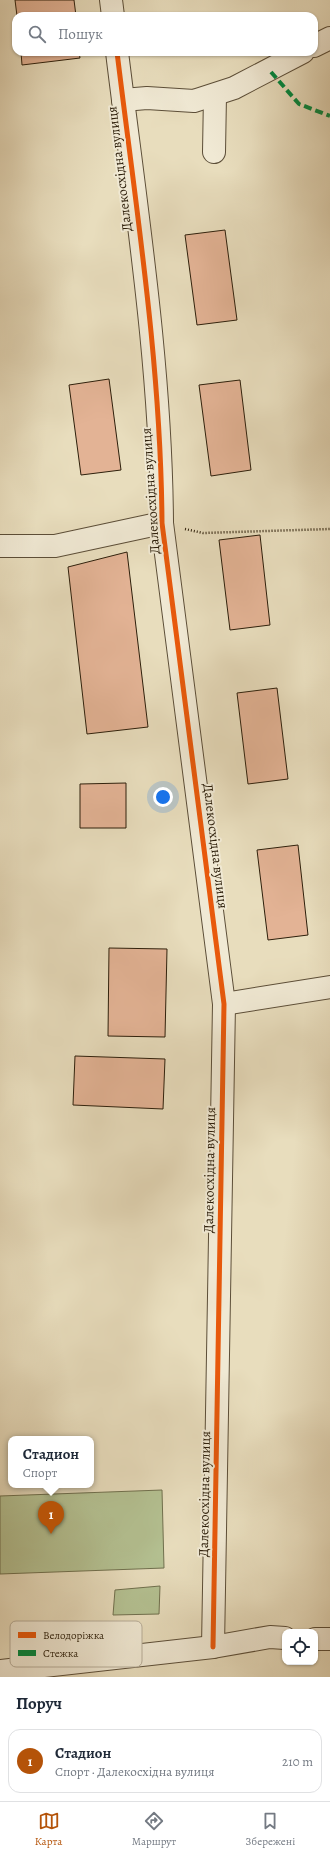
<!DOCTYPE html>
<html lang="uk">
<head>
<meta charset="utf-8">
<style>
  :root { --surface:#fff; --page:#f2f2f3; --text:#1f2937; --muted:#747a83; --line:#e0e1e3; --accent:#b45309 }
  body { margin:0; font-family:Alegreya,serif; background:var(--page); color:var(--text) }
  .controls { position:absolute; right:12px; bottom:12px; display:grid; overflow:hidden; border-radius:8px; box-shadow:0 1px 3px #0004 }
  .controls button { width:36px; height:36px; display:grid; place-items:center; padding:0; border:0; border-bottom:1px solid var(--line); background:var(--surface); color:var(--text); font:20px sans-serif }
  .you { position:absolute; left:163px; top:797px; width:14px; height:14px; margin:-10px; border:3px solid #fff; border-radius:50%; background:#1a73e8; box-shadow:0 0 0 6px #1a73e833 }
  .badge { display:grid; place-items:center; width:26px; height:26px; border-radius:50%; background:var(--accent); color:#fff; font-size:13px; font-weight:700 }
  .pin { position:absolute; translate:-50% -33px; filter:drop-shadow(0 1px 2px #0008) }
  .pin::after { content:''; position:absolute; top:21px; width:14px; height:12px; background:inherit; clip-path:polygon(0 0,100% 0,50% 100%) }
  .popup { position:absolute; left:8px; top:1436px; width:86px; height:52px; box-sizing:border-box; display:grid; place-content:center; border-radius:8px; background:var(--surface); filter:drop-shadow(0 1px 3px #0005); font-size:13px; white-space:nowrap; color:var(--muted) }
  .popup b { font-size:15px; color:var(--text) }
  .popup::after { content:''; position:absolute; left:50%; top:100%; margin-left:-8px; border:8px solid transparent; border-top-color:var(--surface) }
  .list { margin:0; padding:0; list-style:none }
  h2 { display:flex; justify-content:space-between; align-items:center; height:52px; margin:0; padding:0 16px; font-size:17px }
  h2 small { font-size:13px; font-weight:400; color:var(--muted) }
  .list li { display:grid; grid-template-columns:26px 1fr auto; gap:12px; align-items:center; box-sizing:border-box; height:64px; margin:0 8px 8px; padding:0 8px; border:1px solid var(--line); border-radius:12px }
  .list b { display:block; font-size:15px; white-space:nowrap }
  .list p { margin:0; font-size:13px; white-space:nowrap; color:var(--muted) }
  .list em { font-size:13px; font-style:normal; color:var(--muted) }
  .icon { flex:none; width:22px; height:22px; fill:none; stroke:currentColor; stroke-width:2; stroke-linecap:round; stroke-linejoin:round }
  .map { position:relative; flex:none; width:330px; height:1677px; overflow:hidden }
  .search { position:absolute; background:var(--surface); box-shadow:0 1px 3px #0004; left:12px; right:12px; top:12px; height:44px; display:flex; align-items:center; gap:10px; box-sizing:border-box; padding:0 14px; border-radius:12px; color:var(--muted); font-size:15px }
  .sheet { height:124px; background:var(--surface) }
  nav { display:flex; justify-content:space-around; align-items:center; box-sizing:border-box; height:56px; border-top:1px solid var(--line); background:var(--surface); font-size:11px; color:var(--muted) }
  nav a { display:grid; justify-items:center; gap:2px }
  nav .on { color:var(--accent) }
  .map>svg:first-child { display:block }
  .green { fill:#b4c192; stroke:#70704e }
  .building { fill:#e3b395; stroke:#2d1f0b }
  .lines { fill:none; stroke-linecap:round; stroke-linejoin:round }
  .minor-casing { stroke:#5c4e38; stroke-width:24 }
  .path { stroke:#2d1f0b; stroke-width:2.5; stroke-dasharray:1 2; stroke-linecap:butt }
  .minor { stroke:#f0e9d4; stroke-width:22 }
  .quiet { stroke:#00873e; stroke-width:4; stroke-dasharray:8 4; stroke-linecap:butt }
  .cycleway-casing { stroke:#f0e9d4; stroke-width:8 }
  .cycleway { stroke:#e8590c; stroke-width:5 }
  .labels { text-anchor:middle; stroke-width:4; stroke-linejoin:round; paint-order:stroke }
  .street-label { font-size:14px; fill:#2d1f0b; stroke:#f0e9d4 }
  .key { fill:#f0e9d4; stroke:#b6ac98; stroke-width:1 }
  .key-label { font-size:11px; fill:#2d1f0b }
</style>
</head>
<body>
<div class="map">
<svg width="330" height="1677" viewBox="0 0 330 1677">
  <rect width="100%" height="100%" fill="#e8ddbd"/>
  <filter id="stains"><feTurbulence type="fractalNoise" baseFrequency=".005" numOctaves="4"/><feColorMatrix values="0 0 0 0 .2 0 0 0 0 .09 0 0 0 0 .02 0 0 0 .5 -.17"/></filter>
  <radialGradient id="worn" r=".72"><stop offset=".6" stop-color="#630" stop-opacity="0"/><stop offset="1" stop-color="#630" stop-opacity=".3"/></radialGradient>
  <g class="green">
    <path d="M162,1490l2,78 -164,6v-78z"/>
    <path d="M160,1586l-1,28 -46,1 2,-25z"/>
  </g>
  <g class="building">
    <path d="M15,0h59l2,16h-59z"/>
    <path d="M21,52h58l1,6 -58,7z"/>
    <path d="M225,230l12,90 -40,5 -12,-90z"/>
    <path d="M109,379l12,91 -40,5 -12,-90z"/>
    <path d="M240,380l11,90 -40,6 -12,-91z"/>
    <path d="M260,535l10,90 -40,5 -11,-90z"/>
    <path d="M127,552l21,175 -61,7 -19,-167z"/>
    <path d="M277,688l11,91 -40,5 -11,-91z"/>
    <path d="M126,783v45h-46v-44z"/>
    <path d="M298,845l10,90 -40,5 -11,-90z"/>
    <path d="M109,948l58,1 -2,88 -57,-1z"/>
    <path d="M75,1056l90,3 -2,50 -90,-4z"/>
  </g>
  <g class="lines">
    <defs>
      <g id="minor">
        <path d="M111,0l2,16"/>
        <path d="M314,46l16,-8"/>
        <path d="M117,52c19,156 44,313 45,471l62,481 -11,643"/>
        <path d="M123,100l24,-2 47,3 40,-13 69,-36"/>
        <path d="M214,152l1,-57"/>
        <path d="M0,546h55l107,-23"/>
        <path d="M224,1004l106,-17"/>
        <path d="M315,1639h15"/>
        <path d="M0,1671l213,-24 57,-10 15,1"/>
      </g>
    </defs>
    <use href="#minor" class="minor-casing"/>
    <path class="path" d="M185,529l18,4 127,-4"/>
    <use href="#minor" class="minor"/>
    <path class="quiet" d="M271,72l28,32 31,12"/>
    <defs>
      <path id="cycleway" d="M117,52c19,156 44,313 45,471l62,481 -11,643"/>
    </defs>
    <use href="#cycleway" class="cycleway-casing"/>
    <use href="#cycleway" class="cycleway"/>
  </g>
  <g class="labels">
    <g class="street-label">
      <text transform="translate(119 169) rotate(-97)" y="5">Далекосхідна вулиця</text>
      <text transform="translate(150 491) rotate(-94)" y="5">Далекосхідна вулиця</text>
      <text transform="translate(216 846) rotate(83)" y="5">Далекосхідна вулиця</text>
      <text transform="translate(209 1170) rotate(-89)" y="5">Далекосхідна вулиця</text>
      <text transform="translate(204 1494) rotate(-89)" y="5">Далекосхідна вулиця</text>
    </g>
  </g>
  <rect x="10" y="1621" width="132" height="46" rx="6" class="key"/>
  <rect x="18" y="1632" width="18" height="6" fill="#e8590c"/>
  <rect x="18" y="1650" width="18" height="6" fill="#00873e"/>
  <g class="key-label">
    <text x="43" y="1639">Велодоріжка</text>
    <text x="43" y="1657">Стежка</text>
  </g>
  <rect width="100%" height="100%" filter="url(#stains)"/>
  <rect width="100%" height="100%" fill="url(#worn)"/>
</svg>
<div class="controls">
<button><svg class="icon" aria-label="locate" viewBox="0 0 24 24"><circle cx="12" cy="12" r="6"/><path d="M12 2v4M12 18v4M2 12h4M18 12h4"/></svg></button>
</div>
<div class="you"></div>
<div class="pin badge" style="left:51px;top:1534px">1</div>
<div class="popup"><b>Стадион</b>Спорт</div>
<div class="search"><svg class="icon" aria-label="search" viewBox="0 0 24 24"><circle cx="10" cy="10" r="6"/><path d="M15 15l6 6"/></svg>Пошук</div>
</div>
<section class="sheet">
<h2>Поруч<small></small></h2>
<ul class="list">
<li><span class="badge">1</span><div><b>Стадион</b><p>Спорт · Далекосхідна вулиця</p></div><em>210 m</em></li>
</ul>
</section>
<nav>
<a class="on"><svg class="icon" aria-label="map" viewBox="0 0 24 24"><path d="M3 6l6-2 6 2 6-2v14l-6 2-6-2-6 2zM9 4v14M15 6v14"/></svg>Карта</a>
<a><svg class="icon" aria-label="directions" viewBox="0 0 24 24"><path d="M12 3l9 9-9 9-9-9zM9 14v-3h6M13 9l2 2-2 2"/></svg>Маршрут</a>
<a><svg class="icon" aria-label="saved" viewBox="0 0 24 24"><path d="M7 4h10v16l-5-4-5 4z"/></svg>Збережені</a>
</nav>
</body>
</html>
